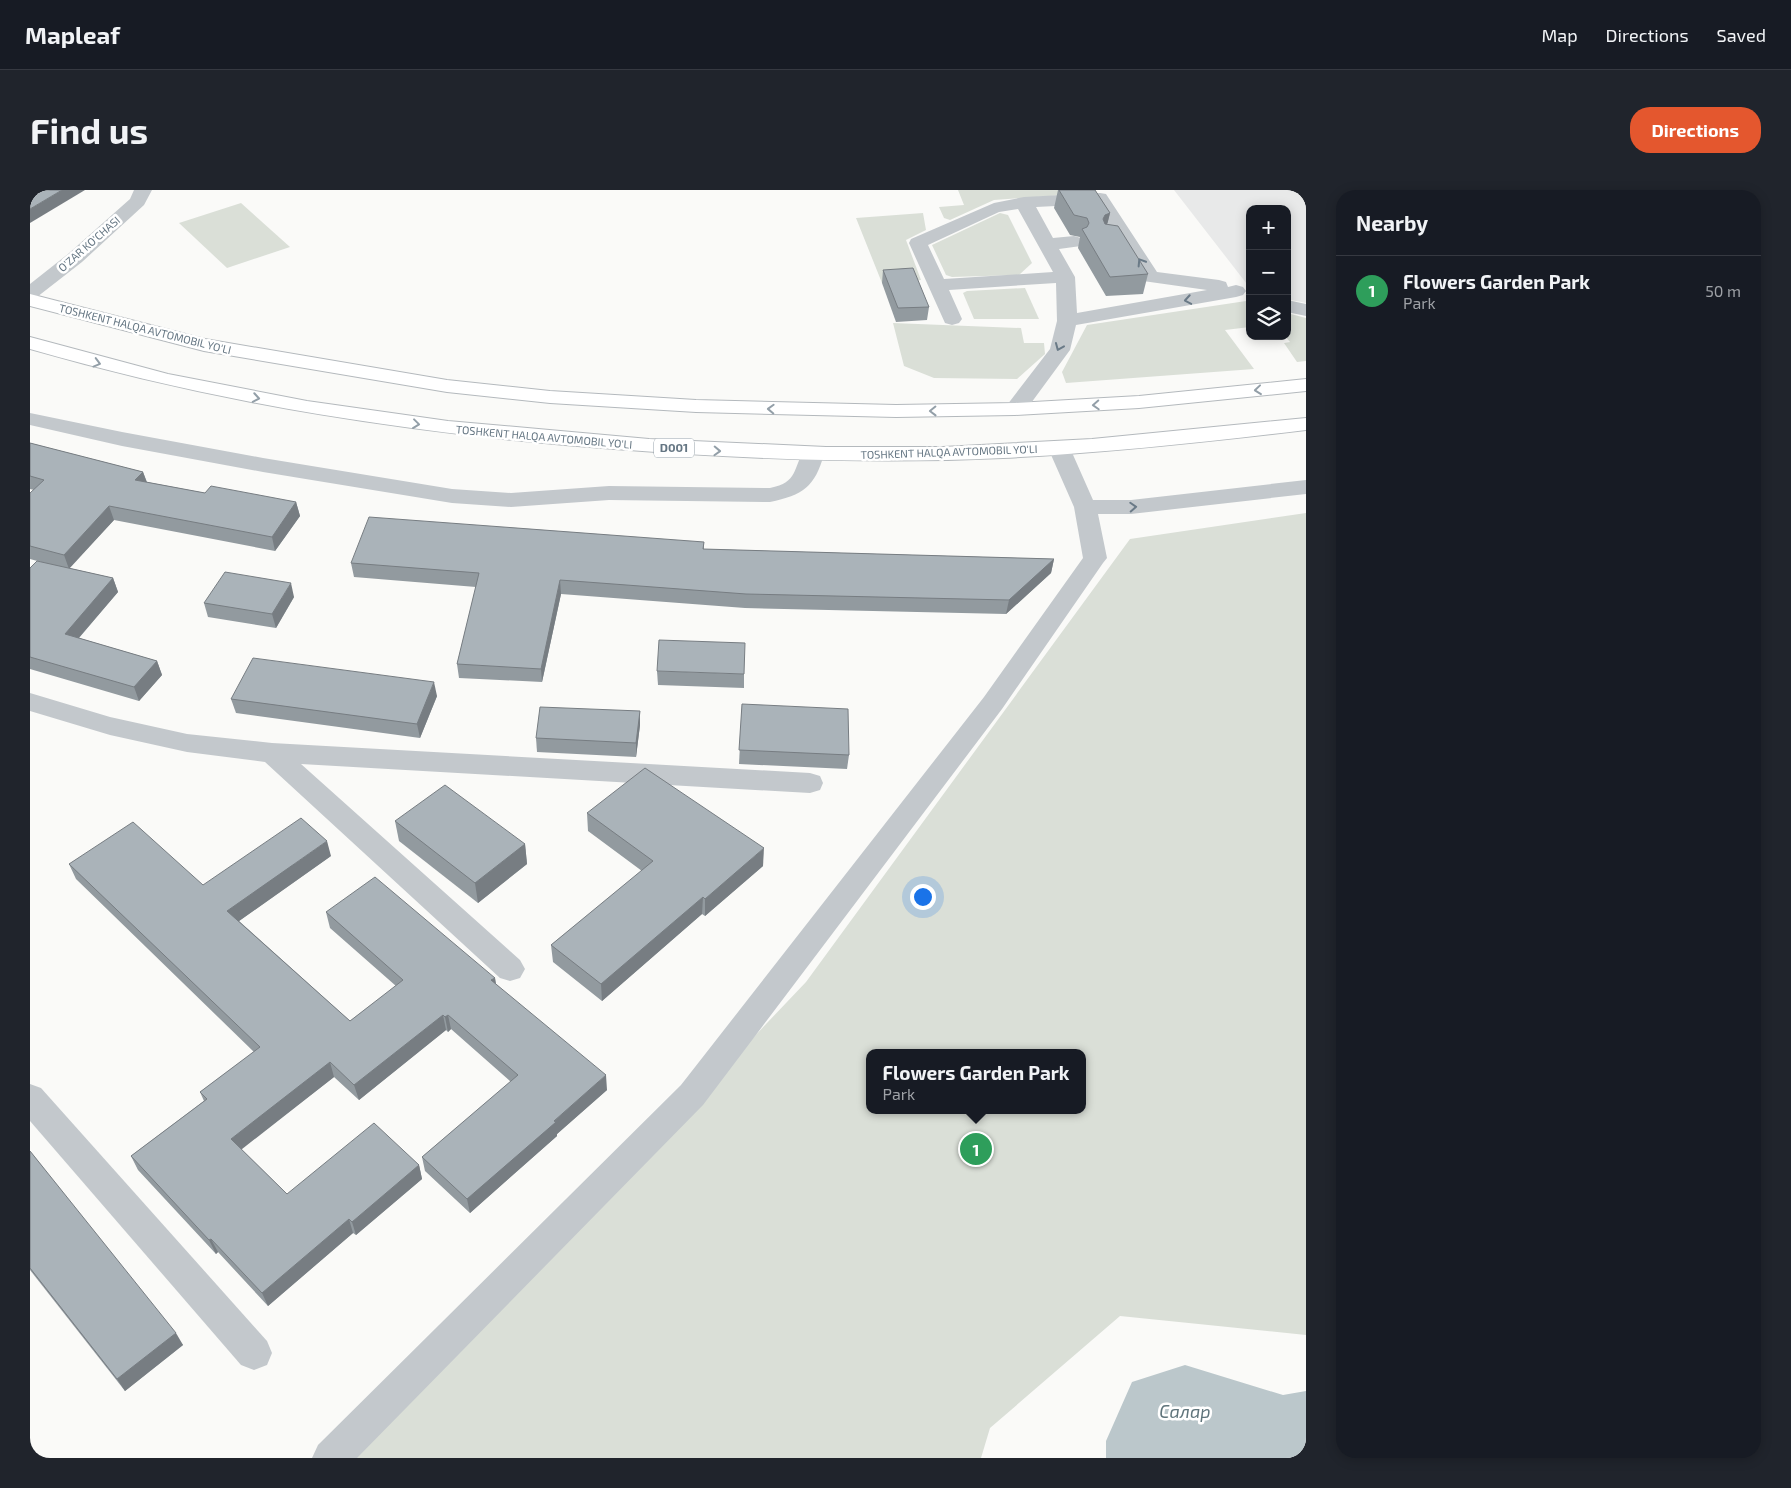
<!DOCTYPE html>
<html lang="en">
<head>
<meta charset="utf-8">
<style>
  :root { --surface:#171b24; --page:#20242c; --text:#f1f3f6; --muted:#9ea1a6; --line:#363941; --accent:#e4572e }
  body { margin:0; font-family:"Exo 2",sans-serif; background:var(--page); color:var(--text) }
  .controls { position:absolute; right:15px; top:15px; display:grid; overflow:hidden; border-radius:10px; box-shadow:0 2px 12px #0003 }
  .controls button { width:45px; height:45px; display:grid; place-items:center; padding:0; border:0; border-bottom:1px solid var(--line); background:var(--surface); color:var(--text); font:25px sans-serif }
  .you { position:absolute; left:892px; top:706px; width:18px; height:18px; margin:-12px; border:4px solid #fff; border-radius:50%; background:#1a73e8; box-shadow:0 0 0 8px #1a73e833 }
  .badge { display:grid; place-items:center; width:32px; height:32px; border-radius:50%; background:var(--accent); color:#fff; font-size:16px; font-weight:700 }
  .pin { position:absolute; translate:-50% -50%; border:2px solid #fff; box-shadow:0 1px 5px #0006 }
  .popup { position:absolute; left:836px; top:859px; width:220px; height:65px; box-sizing:border-box; display:grid; place-content:center; border-radius:10px; background:var(--surface); filter:drop-shadow(0 1px 4px #0005); font-size:16px; white-space:nowrap; color:var(--muted) }
  .popup b { font-size:19px; color:var(--text) }
  .popup::after { content:''; position:absolute; left:50%; top:100%; margin-left:-10px; border:10px solid transparent; border-top-color:var(--surface) }
  .list { margin:0; padding:0; list-style:none }
  h2 { display:flex; justify-content:space-between; align-items:center; height:65px; margin:0; padding:0 20px; font-size:21px }
  h2 small { font-size:16px; font-weight:400; color:var(--muted) }
  .list li { display:grid; grid-template-columns:32px 1fr auto; gap:15px; align-items:center; box-sizing:border-box; height:70px; padding:0 20px; border-top:1px solid var(--line) }
  .list b { display:block; font-size:19px; white-space:nowrap }
  .list p { margin:0; font-size:16px; white-space:nowrap; color:var(--muted) }
  .list em { font-size:16px; font-style:normal; color:var(--muted) }
  .icon { flex:none; width:28px; height:28px; fill:none; stroke:currentColor; stroke-width:2; stroke-linecap:round; stroke-linejoin:round }
  .map { position:relative; flex:none; width:1276px; height:1268px; overflow:hidden; border-radius:20px }
  header { display:flex; align-items:center; gap:30px; box-sizing:border-box; height:70px; padding:0 25px; background:var(--surface); border-bottom:1px solid var(--line) }
  header strong { font-size:24px }
  nav { display:flex; gap:28px; margin-inline-start:auto; font-size:18px }
  .intro { display:flex; align-items:center; justify-content:space-between; box-sizing:border-box; height:120px; padding:0 30px }
  h1 { margin:0; font-size:35px }
  .button { padding:12px 22px; border-radius:20px; background:var(--accent); color:#fff; font-size:18px; font-weight:700 }
  main { display:flex; gap:30px; padding:0 30px }
  aside { flex:1; background:var(--surface); border-radius:20px; box-shadow:0 2px 12px #0003 }
  .map>svg:first-child { display:block }
  .built { fill:#e8e9e9 }
  .green { fill:#dadfd7; fill-rule:evenodd }
  .water { fill:#bbc7cb }
  .lines { fill:none; stroke-linecap:round; stroke-linejoin:round }
  .highway-casing { stroke:#b4b9bd; stroke-width:2 }
  .minor { fill:#c3c8cc; fill-rule:evenodd }
  .highway { fill:#fff; fill-rule:evenodd }
  .wall { fill:#929a9f }
  .shaded-wall { fill:#777d82 }
  .building { fill:#aab3b9; stroke:#777d82 }
  .oneway { stroke:#6a7a87 }
  .oneway2 { stroke:#939fa8 }
  .labels { text-anchor:middle; stroke-width:5; stroke-linejoin:round; paint-order:stroke }
  .far-street-label { font-size:11px; fill:#657683; stroke:#fff }
  .shield { fill:#fff; stroke:#939fa8; stroke-width:1 }
  .shield-label { font-size:12px; font-weight:bold; fill:#657683 }
  .near-water-label { font-size:18px; font-style:italic; fill:#60757c; stroke:#fff }
</style>
</head>
<body>
<header>
<strong>Mapleaf</strong>
<nav><a>Map</a><a>Directions</a><a>Saved</a></nav>
</header>
<div class="intro"><h1>Find us</h1><a class="button">Directions</a></div>
<main>
<div class="map">
<svg width="1276" height="1268" viewBox="0 0 1276 1268">
  <rect width="100%" height="100%" fill="#fafaf8"/>
  <path class="built" d="M1144,0h132v113l-19,-4v-90h-37v79z"/>
  <g class="green">
    <path d="M928,0h117l3,4 -84,6 -44,20 -6,-2 -5,-11 25,-2z"/>
    <path d="M211,13l49,44 -63,21 -48,-45z"/>
    <path d="M893,23l3,17 -20,10 15,40 -39,3 -26,-65z"/>
    <path d="M970,23l8,2 24,48 -13,12 -67,2 -6,-2 -14,-30z"/>
    <path d="M995,98l14,31h-65l-11,-26 4,-2z"/>
    <path d="M1216,111l4,1v25l-25,3 29,39 -188,14 -4,-11 25,-47z"/>
    <path d="M1257,123l19,5v43l-9,1 -13,-19 6,-1 -5,-6h2z"/>
    <path d="M863,133l128,5 3,15h20l1,11 -28,25 -83,-1 -30,-12z"/>
    <path d="M1276,323v822l-186,-19 -130,112 -9,30h-628l453,-476 324,-443zM840,863h212v57h-212z"/>
  </g>
  <path class="water" d="M1155,1175l98,30 23,-4v67h-200v-17l26,-59z"/>
  <g class="lines">
    <defs>
      <g id="highway">
        <path d="M0,104l175,45 242,41 103,11 146,9 200,5 119,-2 124,-7 167,-17v12l-167,17 -124,7 -119,2 -200,-5 -146,-9 -103,-11 -243,-41 -174,-45z"/>
        <path d="M0,147l138,37 139,27 141,20 201,18 177,8h117l149,-8 214,-21v12c-101,12 -201,23 -303,28 -129,6 -259,1 -388,-9 -200,-15 -391,-44 -585,-100z"/>
      </g>
    </defs>
    <use href="#highway" class="highway-casing"/>
    <g class="minor">
      <path d="M104,0h18l-8,15 -62,57 -45,35 -7,2v-15l38,-30 62,-55z"/>
      <path d="M1070,3l6,1 51,78 62,8 7,2 2,5 8,-2 7,2 3,4 -3,4 -7,2 -160,28 -6,25 -47,64 -8,1 -8,-1 -3,-5 46,-60 7,-28 -1,-38 -107,7 13,29 -3,4 -7,2 -7,-2 -36,-80 2,-4 83,-36 30,-6zM1065,14l19,29 -12,2 -2,4 2,4 18,1 23,37 64,9 -130,23 -2,-36 -16,-28 22,-3 2,-4 -2,-4 -7,-2 -21,2 -17,-31zM988,19l35,63 -109,7 -16,-34 71,-33z"/>
      <path d="M1257,110l19,4v12l-19,-4z"/>
      <path d="M0,223l92,19 141,26 189,31 59,4 98,-7 161,2c29,-6 22,-19 35,-39l8,-2 8,2 3,5c-9,33 -21,41 -54,48l-161,-2 -98,7 -59,-4 -189,-31 -141,-26 -92,-21z"/>
      <path d="M1029,251l8,2 3,5 23,52h38l175,-20v14l-175,20h-33l9,44 -4,5 -101,146 -299,396 -346,353h-45l6,-13 363,-360 303,-388 99,-139 -9,-51 -26,-59 3,-5z"/>
      <path d="M0,503l80,24 77,17 85,9 538,30 10,3 3,7 -3,7 -10,3 -509,-29 219,196 5,9 -5,9 -10,3 -10,-3 -235,-216 -78,-10 -77,-17 -80,-24z"/>
      <path d="M0,894l11,4 226,253 5,12 -5,12 -13,5 -13,-5 -211,-244z"/>
    </g>
    <use href="#highway" class="highway"/>
  </g>
  <g class="wall">
    <path d="M1028,0h37l15,23 -3,12 41,49 -5,20 -37,2 -28,-48 2,-11 -10,-2 -16,-27z"/>
    <path d="M853,80l46,37 -2,13 -31,2 -14,-39z"/>
    <path d="M0,253l113,29 4,10 58,11 91,9 4,14 -25,35 -161,-31 -45,48 44,10 5,14 -39,46 78,23 5,14 -23,26 -109,-32v-101l11,-6 -11,-3v-66l4,-3 -4,-1z"/>
    <path d="M674,352v7l350,10 -3,14 -45,41 -261,-6 -184,-14 -19,88 -83,-4 -2,-14 19,-77 -122,-10 -3,-14z"/>
    <path d="M264,407l-18,31 -68,-11 -4,-14z"/>
    <path d="M627,481l87,3v14l-86,-3z"/>
    <path d="M407,506l-17,42 -184,-25 -5,-14z"/>
    <path d="M712,514l107,51 -2,14 -108,-5z"/>
    <path d="M610,521v14l-4,32 -99,-5 -1,-14z"/>
    <path d="M557,623l176,53 -58,50 -3,-2 -100,87 -49,-39 -2,-17 91,-74 -54,-40z"/>
    <path d="M365,631l130,23 2,20 -49,39 -79,-62z"/>
    <path d="M301,666l-92,65 111,100 46,-35 -66,-58 -4,-16 169,66 1,6 111,106 -50,44v2l-87,77 -45,-42 -3,-14 89,-75 -60,-53 -3,3 -2,-2 -87,70 -25,-23 -93,72 46,45 132,-29 3,14 -66,56 -3,-2 -85,73 -50,-54 -2,2 -78,-84 -7,-14 73,-55 -4,-9 54,-40 -178,-173 -7,-15 134,21z"/>
    <path d="M0,961l153,194 -58,46 -95,-121z"/>
  </g>
  <g class="shaded-wall">
    <path d="M32,0h23l-55,33v-14z"/>
    <path d="M1080,23l-5,20 -2,-14 2,-4z"/>
    <path d="M113,282l5,14 -13,-6z"/>
    <path d="M266,312l4,14 -25,35 -3,-14z"/>
    <path d="M79,316l5,14 -45,49 -5,-14z"/>
    <path d="M1024,369l-3,14 -45,41 3,-14z"/>
    <path d="M83,388l5,14 -48,56 -5,-14z"/>
    <path d="M530,390l1,14 -19,88 -1,-13z"/>
    <path d="M261,393l3,14 -18,31 -4,-14z"/>
    <path d="M127,471l5,14 -23,26 -5,-14z"/>
    <path d="M404,492l3,14 -17,42 -3,-14z"/>
    <path d="M610,521v14l-4,32v-14z"/>
    <path d="M297,651l4,15 -99,70 -5,-15z"/>
    <path d="M495,654l2,20 -49,39 -3,-20z"/>
    <path d="M734,658l-1,18 -58,50v-17z"/>
    <path d="M673,707l-1,17 -100,87 -1,-17z"/>
    <path d="M465,788l2,15 -6,-13z"/>
    <path d="M413,825l3,15 -87,70 -5,-15z"/>
    <path d="M418,825l3,14 -3,3 -3,-15z"/>
    <path d="M300,872l4,15 -97,76 -6,-14z"/>
    <path d="M576,885l1,15 -50,44v2l-87,77 -3,-14z"/>
    <path d="M389,975l3,14 -66,56 -4,-13z"/>
    <path d="M319,1029l4,14 -85,73 -6,-13z"/>
    <path d="M181,1049l7,13 -2,2 -7,-14z"/>
    <path d="M146,1143l7,12 -58,46 -8,-12z"/>
  </g>
  <g class="building">
    <path d="M0,0h32l-32,19z"/>
    <path d="M1029,0h36l15,23 -5,2 -2,4 2,5 13,2 30,48 -38,3 -28,-48 5,-2 2,-4 -2,-5 -13,-3z"/>
    <path d="M883,78l16,39 -31,1 -15,-38z"/>
    <path d="M0,253l113,29 -8,8 70,13 6,-7 85,16 -24,35 -163,-31 -45,49 -34,-9v-53l14,-13 -14,-4z"/>
    <path d="M339,327l335,25 -1,7 351,10 -45,41 -263,-6 -186,-14 -19,89 -84,-5 22,-91 -128,-10z"/>
    <path d="M7,371l76,17 -48,56 92,27 -23,26 -104,-30v-89z"/>
    <path d="M195,382l66,11 -19,31 -68,-11z"/>
    <path d="M629,450l86,3 -1,31 -87,-3z"/>
    <path d="M223,468l181,24 -17,42 -186,-25z"/>
    <path d="M712,514l106,5 1,46 -110,-5z"/>
    <path d="M510,517l100,4 -4,32 -100,-5z"/>
    <path d="M615,578l119,80 -59,51 -2,-2 -102,87 -50,-39 102,-84 -66,-48z"/>
    <path d="M415,595l80,59 -50,39 -80,-62z"/>
    <path d="M271,628l26,23 -100,70 123,110 53,-41 -77,-68 49,-35 120,101 -4,2 115,95 -52,46 2,1 -89,77 -45,-42 96,-82 -70,-60 -3,2 -2,-2 -89,70 -24,-23 -99,77 56,55 87,-71 45,42 -67,57 -3,-3 -87,74 -51,-54 -2,1 -78,-84 76,-57 -7,-7 60,-45 -191,-183 64,-42 70,63z"/>
    <path d="M0,961l146,182 -59,46 -87,-111z"/>
    <path d="M2,1263l3,5h-5v-3z"/>
  </g>
  <defs><path id="oneway-chevron" d="M-2-3.5L2.5 0L-2 3.5" fill="none" stroke-width="1.6" stroke-linecap="round" stroke-linejoin="round" transform="scale(1.25)"/></defs>
  <g class="oneway">
    <use href="#oneway-chevron" transform="translate(1111 72) rotate(-122)"/>
    <use href="#oneway-chevron" transform="translate(1158 110) rotate(170)"/>
    <use href="#oneway-chevron" transform="translate(1029 157) rotate(113)"/>
    <use href="#oneway-chevron" transform="translate(1103 317) rotate(-3)"/>
  </g>
  <g class="oneway2">
    <use href="#oneway-chevron" transform="translate(67 173) rotate(15)"/>
    <use href="#oneway-chevron" transform="translate(1228 200) rotate(174)"/>
    <use href="#oneway-chevron" transform="translate(226 208) rotate(10)"/>
    <use href="#oneway-chevron" transform="translate(1066 215) rotate(177)"/>
    <use href="#oneway-chevron" transform="translate(741 219) rotate(-178)"/>
    <use href="#oneway-chevron" transform="translate(903 221) rotate(179)"/>
    <use href="#oneway-chevron" transform="translate(386 234) rotate(7)"/>
    <use href="#oneway-chevron" transform="translate(687 261) rotate(2)"/>
  </g>
  <g class="labels">
    <g class="far-street-label">
      <text transform="translate(59 54) rotate(-41)" y="4">O'ZAR KO'CHASI</text>
      <text transform="translate(115 139) rotate(14)" y="4">TOSHKENT HALQA AVTOMOBIL YO'LI</text>
      <text transform="translate(514 247) rotate(5)" y="4">TOSHKENT HALQA AVTOMOBIL YO'LI</text>
      <text transform="translate(919 262) rotate(-2)" y="4">TOSHKENT HALQA AVTOMOBIL YO'LI</text>
    </g>
    <rect class="shield" x="624" y="248.5" width="40" height="19" rx="4"/>
    <g class="shield-label">
      <text x="644" y="262">D001</text>
    </g>
    <g class="near-water-label">
      <text x="1155" y="1228">Салар</text>
    </g>
  </g>
</svg>
<div class="controls">
<button>+</button>
<button>−</button>
<button><svg class="icon" aria-label="layers" viewBox="0 0 24 24"><path d="M12 4l9 5-9 5-9-5zM3 14l9 5 9-5"/></svg></button>
</div>
<div class="you"></div>
<div class="pin badge" style="left:946px;top:959px;background:#2e9e5b">1</div>
<div class="popup"><b>Flowers Garden Park</b>Park</div>
</div>
<aside>
<h2>Nearby<small></small></h2>
<ul class="list">
<li><span class="badge" style="background:#2e9e5b">1</span><div><b>Flowers Garden Park</b><p>Park</p></div><em>50 m</em></li>
</ul>
</aside>
</main>
</body>
</html>
